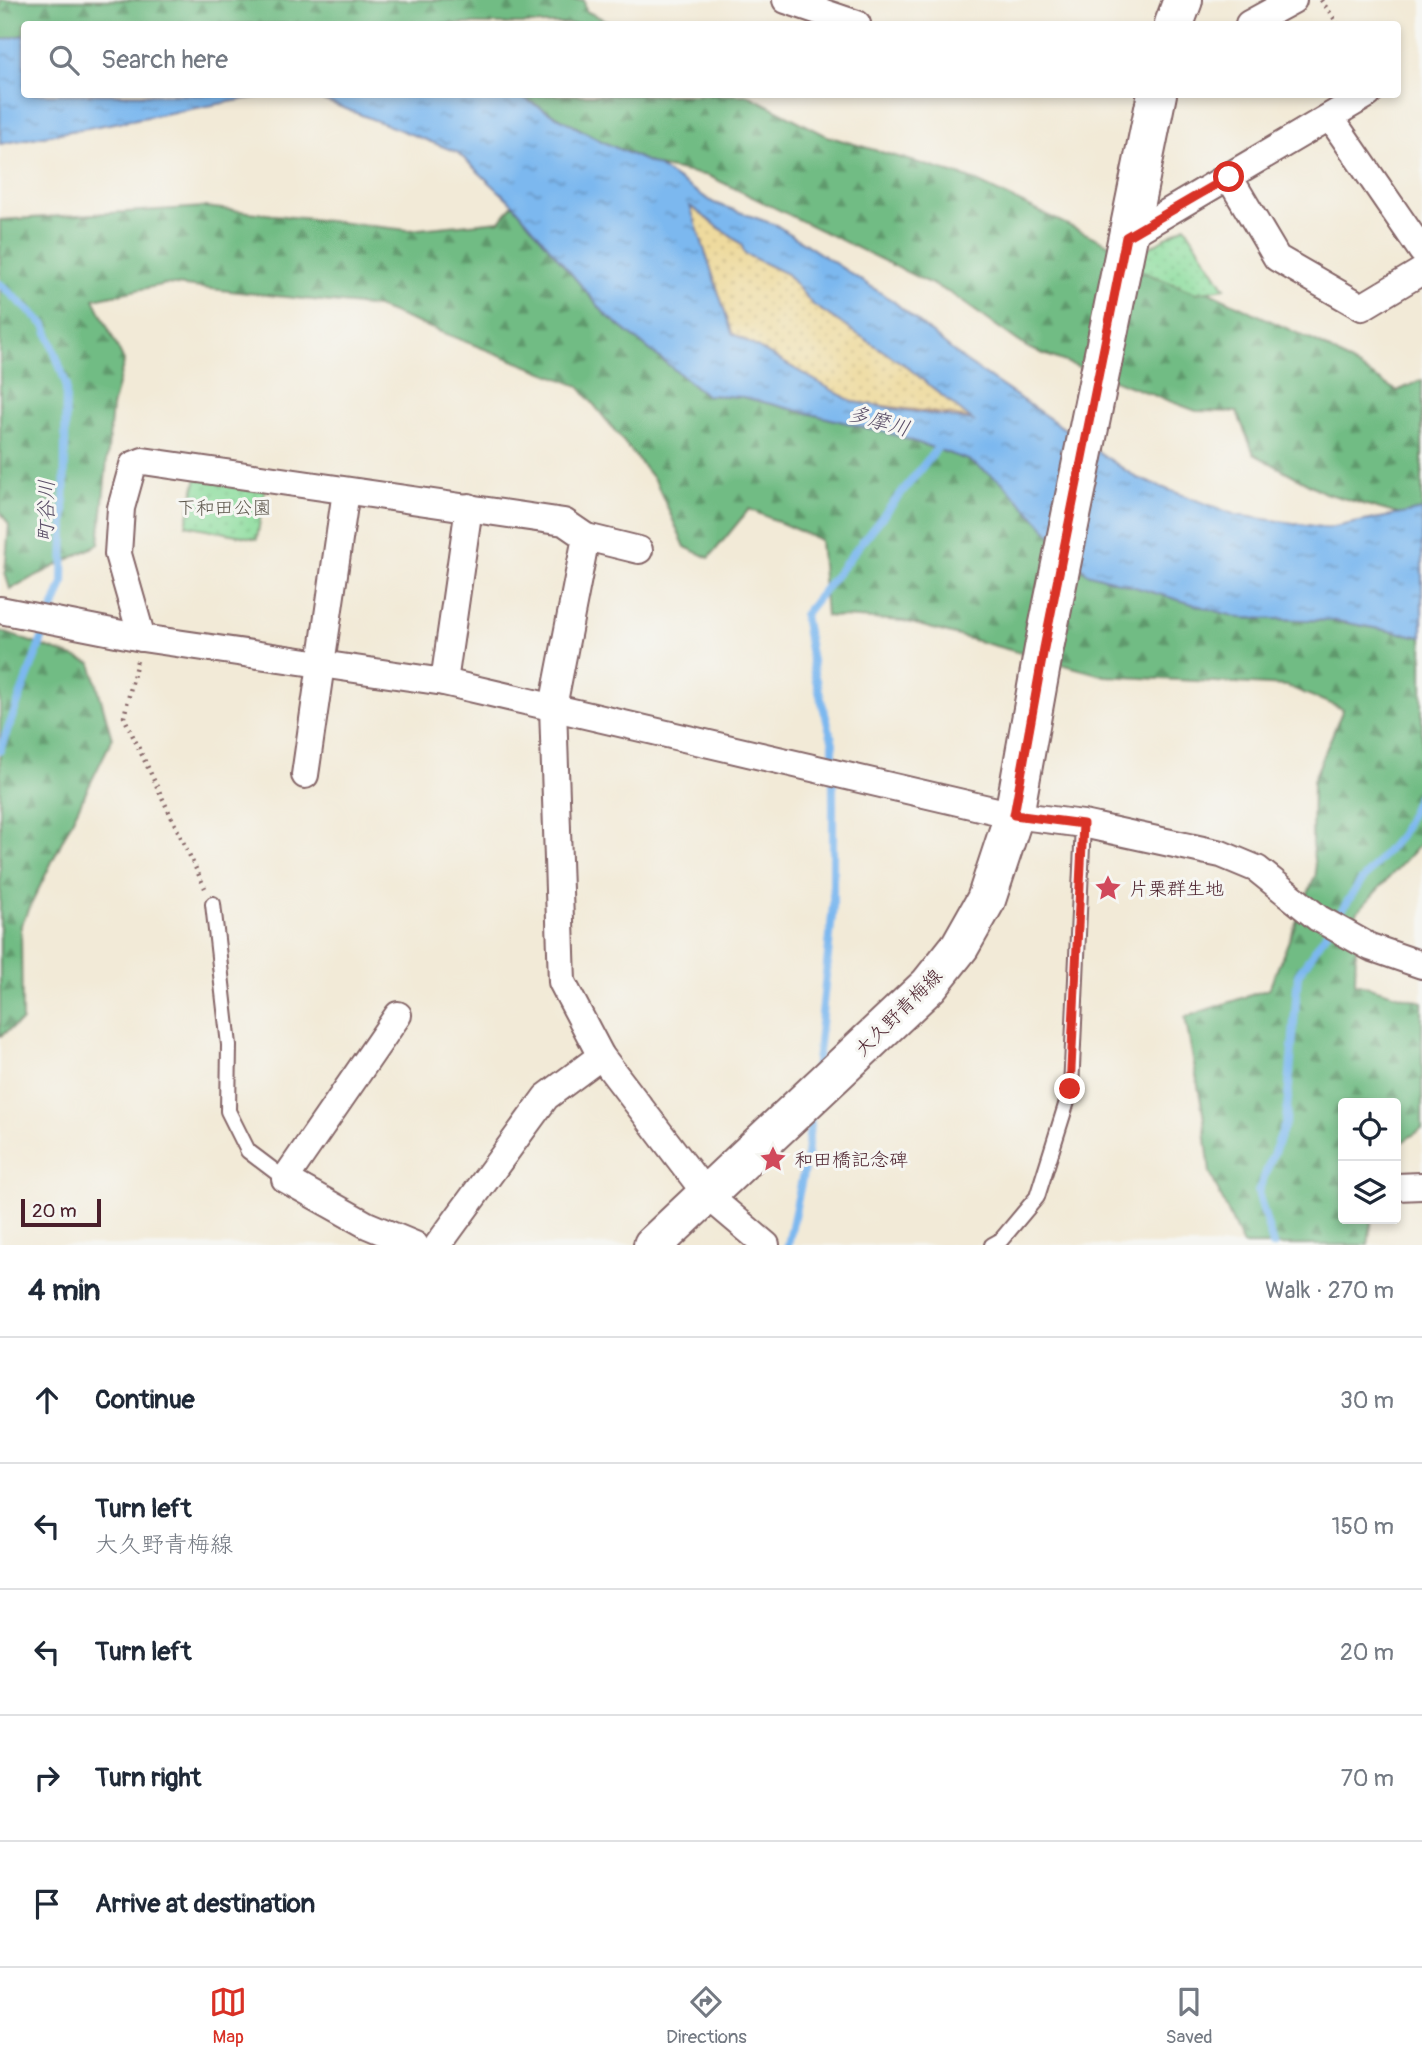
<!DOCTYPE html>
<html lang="en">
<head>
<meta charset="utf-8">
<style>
  :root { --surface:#fff; --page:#f2f2f3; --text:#1f2937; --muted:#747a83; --line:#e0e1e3; --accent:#d93025 }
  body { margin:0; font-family:Pangolin,"Klee One",sans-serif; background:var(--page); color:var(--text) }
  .controls { position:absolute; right:21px; bottom:21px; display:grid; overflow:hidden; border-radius:7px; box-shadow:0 4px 10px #0003 }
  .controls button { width:63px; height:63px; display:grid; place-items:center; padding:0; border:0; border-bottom:2px solid var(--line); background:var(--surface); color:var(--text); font:35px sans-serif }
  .scale { position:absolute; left:21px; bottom:18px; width:80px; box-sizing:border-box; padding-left:7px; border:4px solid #4a1f2b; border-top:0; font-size:19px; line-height:24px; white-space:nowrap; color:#4a1f2b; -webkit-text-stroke:5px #f6f6f2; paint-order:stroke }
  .stop { position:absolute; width:21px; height:21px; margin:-16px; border:5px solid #d93025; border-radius:50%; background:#fff }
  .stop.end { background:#d93025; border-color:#fff; box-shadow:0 2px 7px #0008 }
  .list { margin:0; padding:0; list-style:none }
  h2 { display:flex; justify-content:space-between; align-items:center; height:91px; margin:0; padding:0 28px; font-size:30px }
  h2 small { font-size:23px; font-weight:400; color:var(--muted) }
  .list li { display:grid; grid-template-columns:46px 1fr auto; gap:21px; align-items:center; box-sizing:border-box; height:126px; padding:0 28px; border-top:2px solid var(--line) }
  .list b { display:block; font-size:26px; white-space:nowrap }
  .list p { margin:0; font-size:23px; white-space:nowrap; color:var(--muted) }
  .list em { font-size:23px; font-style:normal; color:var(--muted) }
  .icon { flex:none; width:38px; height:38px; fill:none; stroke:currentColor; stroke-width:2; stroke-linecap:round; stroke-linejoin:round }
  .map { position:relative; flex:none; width:1422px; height:1245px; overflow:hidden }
  .search { position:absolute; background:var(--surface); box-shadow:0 4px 10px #0003; left:21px; right:21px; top:21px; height:77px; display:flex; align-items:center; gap:18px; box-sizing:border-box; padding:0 24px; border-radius:7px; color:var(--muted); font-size:26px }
  .sheet { height:721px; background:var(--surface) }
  nav { display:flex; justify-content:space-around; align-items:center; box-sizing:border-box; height:98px; border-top:2px solid var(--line); background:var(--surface); font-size:19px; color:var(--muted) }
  nav a { display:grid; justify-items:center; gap:4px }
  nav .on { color:var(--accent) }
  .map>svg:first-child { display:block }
  .forest { fill:url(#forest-firs); stroke:#5e6e58; stroke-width:2 }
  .sand { fill:url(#sand-dots); stroke:#9c7c64; stroke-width:2 }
  .park { fill:url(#park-dots); stroke:#6b7e64; stroke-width:2 }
  .water { fill:url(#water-ripples); stroke:#636c8d; stroke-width:2; fill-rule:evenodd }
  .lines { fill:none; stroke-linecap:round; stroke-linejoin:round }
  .stream { stroke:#7cb8ef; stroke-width:8 }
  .lane-casing { stroke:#856667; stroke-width:18 }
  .street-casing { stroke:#856667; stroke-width:30 }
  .secondary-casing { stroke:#856667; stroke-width:42 }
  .path { stroke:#856667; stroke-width:4.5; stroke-dasharray:2 5; stroke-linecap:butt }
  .lane { stroke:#fff; stroke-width:14 }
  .street { stroke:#fff; stroke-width:26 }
  .secondary { stroke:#fff; stroke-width:38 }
  .route { stroke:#d93025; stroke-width:9 }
  .labels { text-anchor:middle; stroke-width:6; stroke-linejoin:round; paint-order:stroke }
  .park-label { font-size:19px; fill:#5e584d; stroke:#f6f6f2 }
  .poi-label { font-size:19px; fill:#4a1f2b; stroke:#f6f6f2; text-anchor:start }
  .street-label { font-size:19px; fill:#4a1f2b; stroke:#f6f6f2 }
  .water-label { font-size:21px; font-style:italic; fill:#594d66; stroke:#f6f6f2 }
</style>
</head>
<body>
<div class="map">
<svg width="1422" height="1245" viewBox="0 0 1422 1245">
  <defs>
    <pattern id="forest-firs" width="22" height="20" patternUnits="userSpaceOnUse" patternTransform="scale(1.75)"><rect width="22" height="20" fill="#71bc84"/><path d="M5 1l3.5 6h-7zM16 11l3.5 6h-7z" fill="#5f986c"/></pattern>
    <pattern id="sand-dots" width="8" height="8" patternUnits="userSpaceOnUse" patternTransform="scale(1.75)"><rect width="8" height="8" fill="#eeda9e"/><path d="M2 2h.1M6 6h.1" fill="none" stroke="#cebb88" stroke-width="1.8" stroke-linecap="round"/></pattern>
    <pattern id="park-dots" width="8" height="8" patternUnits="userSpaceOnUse" patternTransform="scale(1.75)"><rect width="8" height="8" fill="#8cdd9d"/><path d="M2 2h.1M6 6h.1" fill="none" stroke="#7abd87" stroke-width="1.8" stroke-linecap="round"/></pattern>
    <pattern id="water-ripples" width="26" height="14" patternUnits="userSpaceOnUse" patternTransform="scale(1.75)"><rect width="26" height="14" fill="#7cb8ef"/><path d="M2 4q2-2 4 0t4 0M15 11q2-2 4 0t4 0" fill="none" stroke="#6895c2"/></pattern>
  </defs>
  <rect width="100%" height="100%" fill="#f6f6f2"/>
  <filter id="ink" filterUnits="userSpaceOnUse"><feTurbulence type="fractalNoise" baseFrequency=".0143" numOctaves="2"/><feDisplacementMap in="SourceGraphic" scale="14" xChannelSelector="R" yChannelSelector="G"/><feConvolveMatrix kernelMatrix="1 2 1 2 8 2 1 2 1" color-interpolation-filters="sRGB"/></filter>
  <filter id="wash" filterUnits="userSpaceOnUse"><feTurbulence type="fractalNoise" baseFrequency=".00686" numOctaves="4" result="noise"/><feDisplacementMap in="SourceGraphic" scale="28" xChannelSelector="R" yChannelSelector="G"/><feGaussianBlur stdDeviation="1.57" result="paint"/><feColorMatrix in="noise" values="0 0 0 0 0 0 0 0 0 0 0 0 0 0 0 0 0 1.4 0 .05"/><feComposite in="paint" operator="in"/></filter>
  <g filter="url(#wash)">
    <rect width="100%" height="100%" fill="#f2ead7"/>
    <g class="forest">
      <path d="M0,0h584l2,11 27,13h-589v11l-24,5z"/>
      <path d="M518,95h230l79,41 139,41 356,168 75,46 25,-11v130l-21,5 -76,-22 -71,-39 -17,-42 -41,-1 -168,-63 -78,-55 -241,-117 -52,-10 -54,-24z"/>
      <path d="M513,204l92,110 101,81 37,2 152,38 73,25 272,158 97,3 85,16v205l-65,70 -2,71 67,19v127l-26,17v-43h-53v116h29l-4,26h-125l-33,-72 -7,-61 -18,-95 84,-28 47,-115 -4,-30 1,-63 30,-72 -56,-23 -182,-10 -201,-55 -78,-5 -6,-76 -71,-31 -40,49 -24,-11 -29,-65 -77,-96 -202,-79 -211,-23 -72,15 30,62 -12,46 -13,137 -89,45 -5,-16 4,-48 -9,-14v-291l205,-13 203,23 92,-9z"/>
      <path d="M0,631l91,32 21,76 -91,186 1,96 -22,15z"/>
    </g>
    <path class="sand" d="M689,205l52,39 4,10 42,20 25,30 94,62 69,55 -22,-6 -100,-13 -121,-69z"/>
    <g class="park">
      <path d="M1185,226l40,62 -29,5 -58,-23 9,-21z"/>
      <path d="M197,477l68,11 -8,51 -71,-14z"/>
    </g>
    <g class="water">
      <path d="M24,35v59l243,1 -267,49v-104z"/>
      <path d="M310,95h208l85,47 54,24 57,37 62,22 117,76 72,60 172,117 99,37 92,13 94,-18v127l-85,-16 -97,-3 -153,-45 -85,-91 -34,-22 -73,-25 -152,-38 -37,-2 -101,-81 -92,-110 -56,-52zM690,206l51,38 4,10 42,20 25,30 94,62 67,55 -120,-19 -121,-69z"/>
    </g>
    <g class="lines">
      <g class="stream">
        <path d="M0,284l45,41 21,59 -3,199 -63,167"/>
        <path d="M816,1073l17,-167v-163l-19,-70 -10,-58 138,-173"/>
        <path d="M788,1245l19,-90 4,-41"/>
        <path d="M1273,1245l-15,-53 28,-70 12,-147 62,-92 41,-49 21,-46"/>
      </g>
    </g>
  </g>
  <g filter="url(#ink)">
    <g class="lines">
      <defs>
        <g id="lane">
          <path d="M213,904l16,141 -1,66 20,40 37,28"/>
          <path d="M992,1245l9,-5 36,-43 34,-108 12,-265"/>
        </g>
        <g id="street">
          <path d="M786,0l71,24"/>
          <path d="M1249,24l44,-24"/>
          <path d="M1330,117l92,134"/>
          <path d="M1229,177l48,81 85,49 60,-36"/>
          <path d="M1126,237l242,-143"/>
          <path d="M586,537l-33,170 9,275 39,74 106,139 59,50"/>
          <path d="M0,610l142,28 302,44 570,133 69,9 138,30 36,15 61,49 52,29 52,18"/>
          <path d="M142,638l-24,-84 3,-46 12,-43 10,-4 421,61 22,15 53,13"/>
          <path d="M444,682l25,-175"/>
          <path d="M305,775l41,-284"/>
          <path d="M398,1015l-113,164 82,46 48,20"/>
          <path d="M1396,1187l26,-1"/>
          <path d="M438,1245l108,-148 55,-41"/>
        </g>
        <g id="secondary">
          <path d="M1174,24l9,-24"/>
          <path d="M653,1245l276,-260 31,-39 26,-46 28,-85 30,-167 113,-554"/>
        </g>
      </defs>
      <use href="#lane" class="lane-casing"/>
      <use href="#street" class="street-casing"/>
      <use href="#secondary" class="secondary-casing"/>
      <g class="path">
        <path d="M1321,0l17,24"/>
        <path d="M137,661l-13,56 81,171"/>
      </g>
      <use href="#lane" class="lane"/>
      <use href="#street" class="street"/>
      <use href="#secondary" class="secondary"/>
    </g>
  </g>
  <g class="lines" filter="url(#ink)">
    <path class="route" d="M1070,1089l13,-265 -69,-9 30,-167 82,-411 103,-60"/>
  </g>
  <defs>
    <symbol id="sight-bare" viewBox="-9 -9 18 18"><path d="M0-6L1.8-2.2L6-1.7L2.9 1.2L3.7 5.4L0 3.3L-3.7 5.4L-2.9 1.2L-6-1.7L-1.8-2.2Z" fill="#d1495b" stroke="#f6f6f2" stroke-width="2.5" paint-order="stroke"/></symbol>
  </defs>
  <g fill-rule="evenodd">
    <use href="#sight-bare" x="1089" y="869" width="38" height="38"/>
    <use href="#sight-bare" x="754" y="1140" width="38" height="38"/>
  </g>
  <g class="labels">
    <g class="park-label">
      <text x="224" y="514">下和田公園</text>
    </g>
    <g class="poi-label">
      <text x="1129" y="895">片栗群生地</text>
      <text x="794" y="1166">和田橋記念碑</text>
    </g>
    <g class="street-label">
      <text transform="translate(898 1012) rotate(-45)" y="7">大久野青梅線</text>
    </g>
    <g class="water-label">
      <text transform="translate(879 421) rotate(16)" y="7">多摩川</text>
      <text transform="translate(46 511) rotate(-89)" y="7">町谷川</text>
    </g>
  </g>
</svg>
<div class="controls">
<button><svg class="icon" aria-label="locate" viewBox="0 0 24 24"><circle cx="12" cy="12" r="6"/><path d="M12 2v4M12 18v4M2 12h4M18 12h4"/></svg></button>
<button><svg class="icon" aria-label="layers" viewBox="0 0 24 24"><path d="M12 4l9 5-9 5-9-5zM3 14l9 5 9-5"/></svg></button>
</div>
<div class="scale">20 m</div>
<div class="stop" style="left:1229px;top:177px"></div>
<div class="stop end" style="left:1070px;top:1089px"></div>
<div class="search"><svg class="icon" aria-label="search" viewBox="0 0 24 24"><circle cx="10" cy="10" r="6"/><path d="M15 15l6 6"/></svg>Search here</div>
</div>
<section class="sheet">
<h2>4 min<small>Walk · 270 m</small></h2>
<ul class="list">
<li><svg class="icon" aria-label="ahead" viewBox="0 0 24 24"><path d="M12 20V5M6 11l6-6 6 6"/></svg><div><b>Continue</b></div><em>30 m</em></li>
<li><svg class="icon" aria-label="left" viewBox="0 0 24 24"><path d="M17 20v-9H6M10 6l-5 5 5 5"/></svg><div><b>Turn left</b><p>大久野青梅線</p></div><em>150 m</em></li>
<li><svg class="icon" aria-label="left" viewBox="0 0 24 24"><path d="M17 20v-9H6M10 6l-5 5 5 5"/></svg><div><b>Turn left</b></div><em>20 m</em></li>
<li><svg class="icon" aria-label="right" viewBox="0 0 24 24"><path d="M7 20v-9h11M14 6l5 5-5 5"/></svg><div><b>Turn right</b></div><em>70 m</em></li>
<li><svg class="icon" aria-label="arrive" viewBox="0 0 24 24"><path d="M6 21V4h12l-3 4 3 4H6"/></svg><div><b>Arrive at destination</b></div></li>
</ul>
</section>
<nav>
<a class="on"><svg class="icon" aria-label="map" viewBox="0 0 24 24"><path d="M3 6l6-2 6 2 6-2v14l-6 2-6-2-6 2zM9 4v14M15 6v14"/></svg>Map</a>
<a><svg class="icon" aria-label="directions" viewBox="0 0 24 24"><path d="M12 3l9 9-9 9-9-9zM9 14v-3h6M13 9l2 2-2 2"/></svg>Directions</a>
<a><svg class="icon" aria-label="saved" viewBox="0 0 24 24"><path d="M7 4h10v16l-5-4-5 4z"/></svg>Saved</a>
</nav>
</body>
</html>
